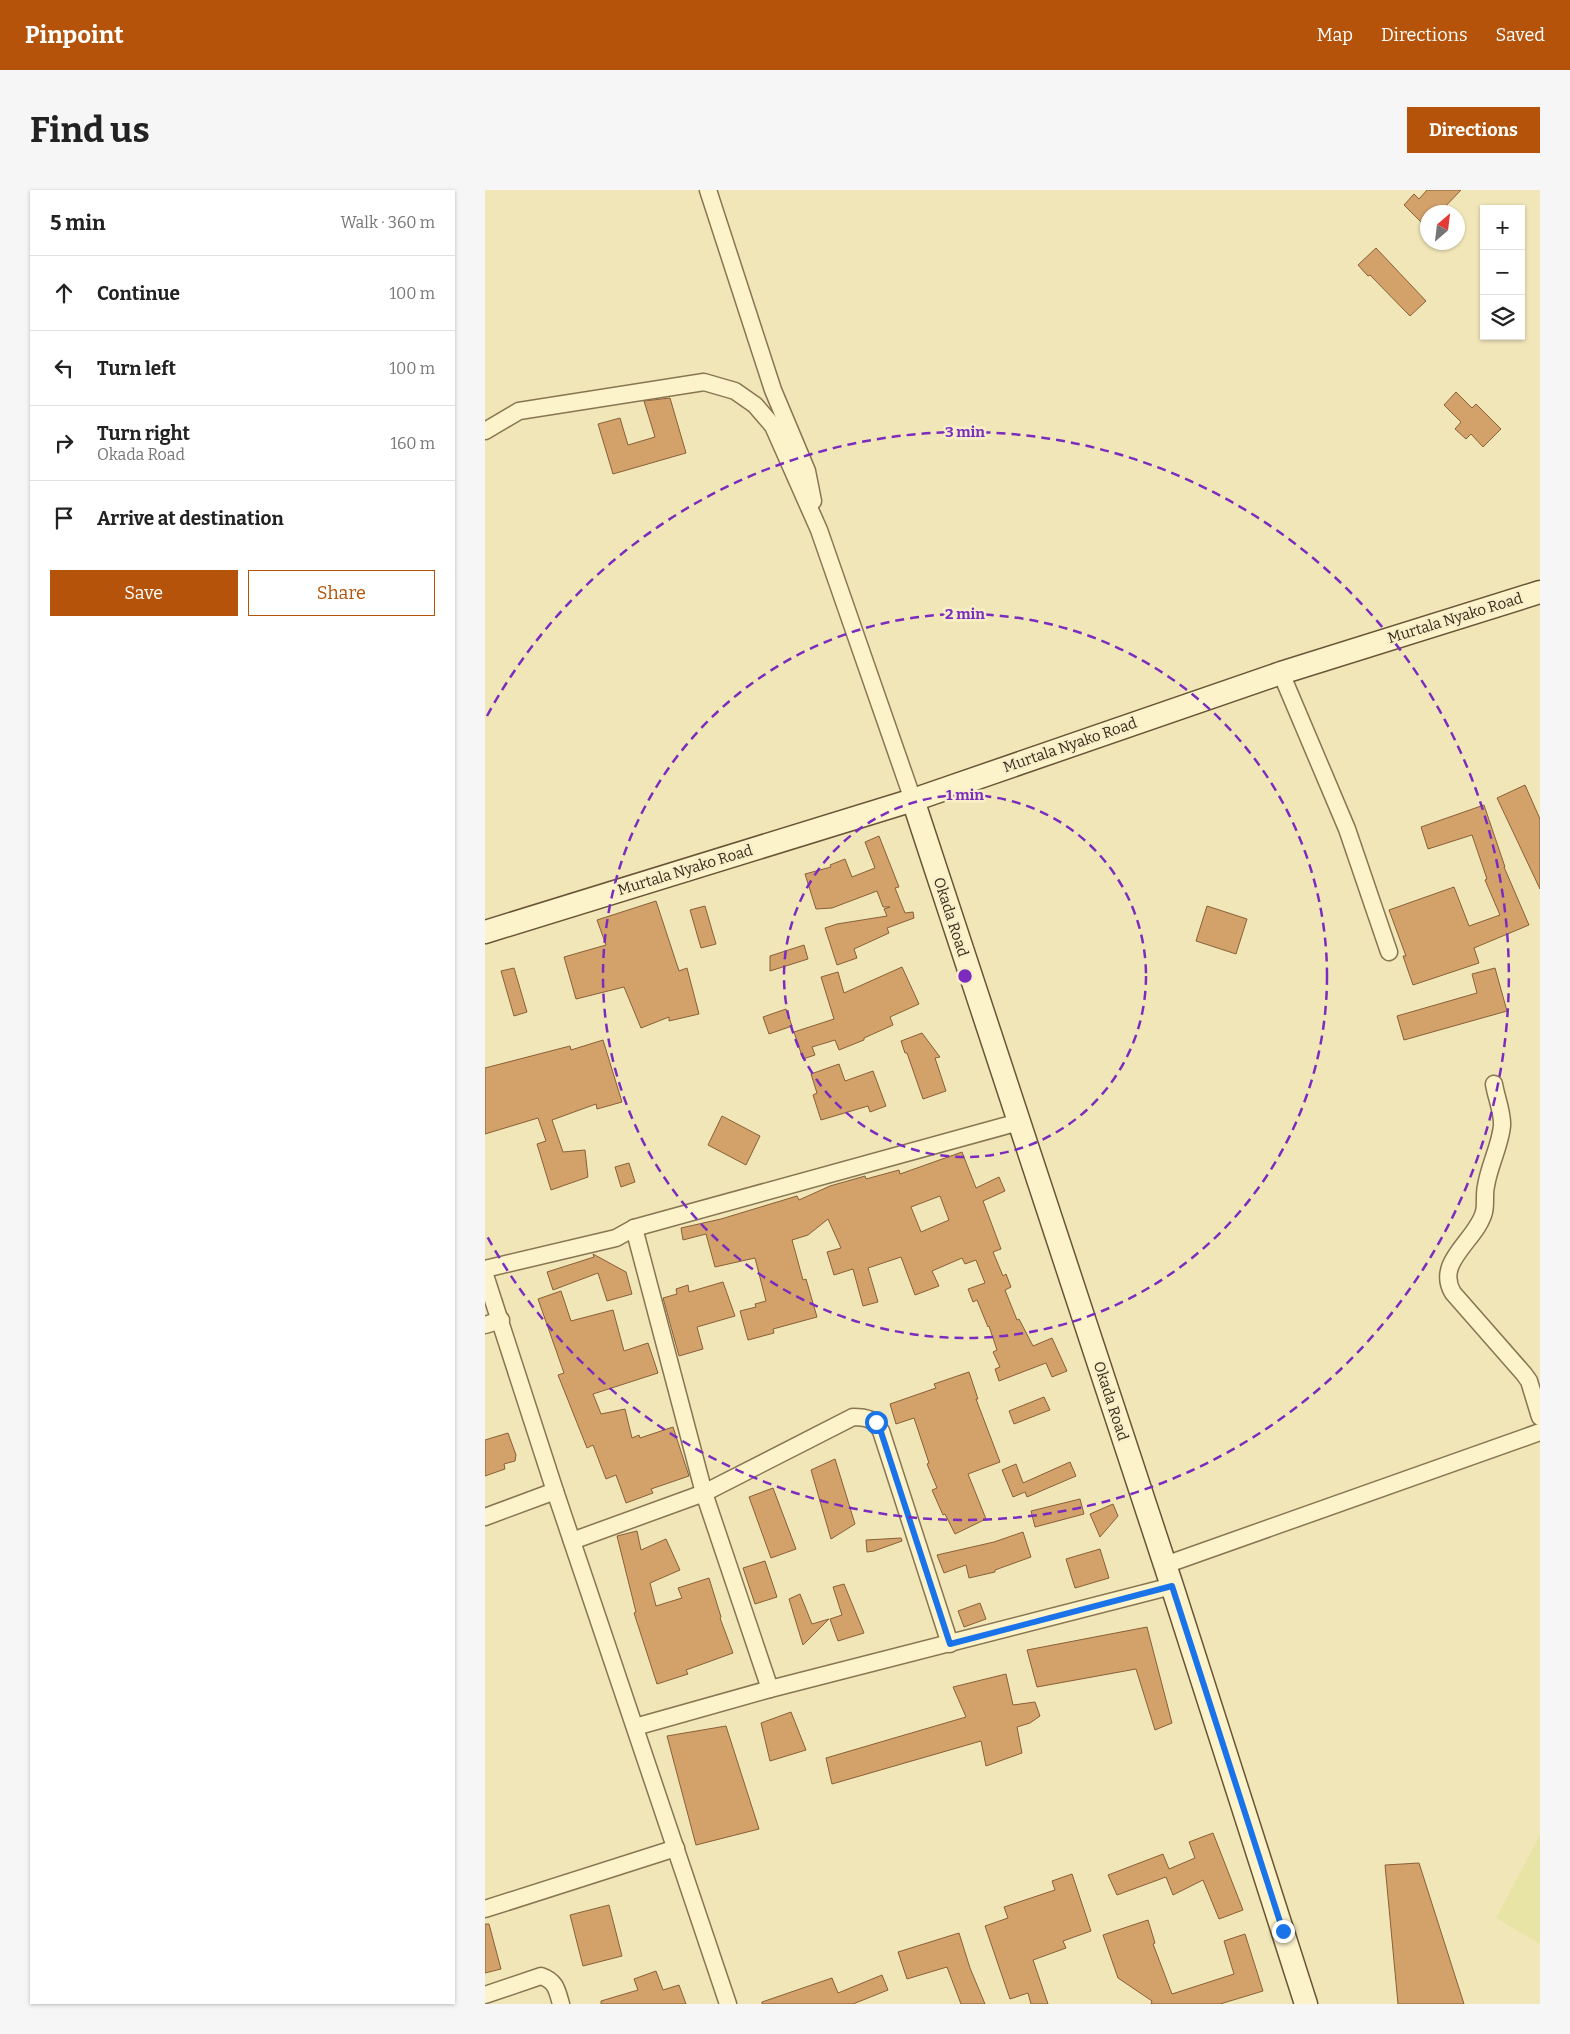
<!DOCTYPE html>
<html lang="en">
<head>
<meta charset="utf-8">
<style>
  :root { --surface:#fff; --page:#f6f6f6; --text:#222; --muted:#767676; --line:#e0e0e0; --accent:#b45309 }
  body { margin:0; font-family:Bitter,serif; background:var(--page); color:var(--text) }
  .controls { position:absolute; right:15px; top:15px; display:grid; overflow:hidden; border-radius:0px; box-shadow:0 1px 4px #0004 }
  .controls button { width:45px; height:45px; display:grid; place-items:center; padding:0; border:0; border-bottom:1px solid var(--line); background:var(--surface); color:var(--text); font:25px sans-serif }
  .compass { position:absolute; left:935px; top:15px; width:45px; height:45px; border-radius:50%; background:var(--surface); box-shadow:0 1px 4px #0004; rotate:28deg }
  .stop { position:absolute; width:15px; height:15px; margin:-11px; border:4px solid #1a73e8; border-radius:50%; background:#fff }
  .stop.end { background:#1a73e8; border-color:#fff; box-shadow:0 1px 5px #0008 }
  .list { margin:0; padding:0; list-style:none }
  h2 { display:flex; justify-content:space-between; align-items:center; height:65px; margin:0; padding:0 20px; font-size:21px }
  h2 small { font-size:16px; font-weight:400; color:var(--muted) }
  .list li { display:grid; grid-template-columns:32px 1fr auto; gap:15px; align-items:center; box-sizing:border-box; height:75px; padding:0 20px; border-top:1px solid var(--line) }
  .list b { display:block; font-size:19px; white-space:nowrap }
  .list p { margin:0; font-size:16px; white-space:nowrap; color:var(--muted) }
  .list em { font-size:16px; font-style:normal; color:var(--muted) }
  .actions { display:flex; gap:10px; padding:15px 20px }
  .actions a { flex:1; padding:11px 0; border:1px solid var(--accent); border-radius:0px; text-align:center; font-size:18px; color:var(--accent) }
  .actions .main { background:var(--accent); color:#fff }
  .icon { flex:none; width:28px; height:28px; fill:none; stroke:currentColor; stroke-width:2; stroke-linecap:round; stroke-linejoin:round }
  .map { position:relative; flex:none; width:1055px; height:1814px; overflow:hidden; border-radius:0px }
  header { display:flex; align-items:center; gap:30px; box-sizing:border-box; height:70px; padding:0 25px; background:var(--accent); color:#fff }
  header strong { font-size:24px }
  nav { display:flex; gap:28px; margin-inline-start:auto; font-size:18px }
  .intro { display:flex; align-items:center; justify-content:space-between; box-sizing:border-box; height:120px; padding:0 30px }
  h1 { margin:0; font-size:35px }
  .button { padding:12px 22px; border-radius:0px; background:var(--accent); color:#fff; font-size:18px; font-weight:700 }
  main { display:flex; gap:30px; padding:0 30px }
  aside { flex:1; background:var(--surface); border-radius:0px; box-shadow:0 1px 4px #0004 }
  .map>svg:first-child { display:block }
  .farmland { fill:#e7e4a5 }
  .building { fill:#d3a16a; stroke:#896036; fill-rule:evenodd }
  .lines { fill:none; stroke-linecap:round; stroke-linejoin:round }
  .street-casing { stroke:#887552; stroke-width:19 }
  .secondary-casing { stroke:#695536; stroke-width:25 }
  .street { stroke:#fcf3cb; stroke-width:16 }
  .secondary { stroke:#fcf3cb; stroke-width:22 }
  .route { stroke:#1a73e8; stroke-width:6 }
  .ring { fill:none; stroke:#7b2cbf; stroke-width:2.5; stroke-dasharray:9 6 }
  .labels { text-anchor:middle; stroke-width:5; stroke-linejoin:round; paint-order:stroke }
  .street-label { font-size:15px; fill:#352a19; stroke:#f8efc8 }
  .centre { fill:#7b2cbf; stroke:#f8efc8; stroke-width:2.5 }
  .ring-label { font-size:15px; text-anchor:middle; font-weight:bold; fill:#7b2cbf; stroke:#f8efc8; stroke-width:5; stroke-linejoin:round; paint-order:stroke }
</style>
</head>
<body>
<header>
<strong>Pinpoint</strong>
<nav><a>Map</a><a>Directions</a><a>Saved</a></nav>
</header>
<div class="intro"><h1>Find us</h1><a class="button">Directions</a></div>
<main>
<aside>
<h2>5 min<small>Walk · 360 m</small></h2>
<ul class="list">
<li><svg class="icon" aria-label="ahead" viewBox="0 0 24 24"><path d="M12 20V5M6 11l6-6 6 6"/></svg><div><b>Continue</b></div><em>100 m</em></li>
<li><svg class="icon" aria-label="left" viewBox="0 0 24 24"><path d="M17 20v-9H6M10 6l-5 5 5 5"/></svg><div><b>Turn left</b></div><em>100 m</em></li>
<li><svg class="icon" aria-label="right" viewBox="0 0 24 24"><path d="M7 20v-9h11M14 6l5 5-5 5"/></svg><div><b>Turn right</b><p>Okada Road</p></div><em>160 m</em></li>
<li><svg class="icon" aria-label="arrive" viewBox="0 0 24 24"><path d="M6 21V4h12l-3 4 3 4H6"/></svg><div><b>Arrive at destination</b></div></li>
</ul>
<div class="actions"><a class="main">Save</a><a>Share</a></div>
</aside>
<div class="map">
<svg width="1055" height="1814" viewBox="0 0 1055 1814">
  <rect width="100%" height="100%" fill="#f1e6b8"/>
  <path class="farmland" d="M1055,1645v109l-44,-26z"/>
  <g class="building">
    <path d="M942,0h34l-21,22h-13v16l-23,-23 10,-11 5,5z"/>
    <path d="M891,58l50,53 -16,15 -40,-41 -2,1 -10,-11z"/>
    <path d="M971,202l16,16 4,-4 25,25 -18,18 -12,-13 -5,5 -11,-10 6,-7 -17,-17z"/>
    <path d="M185,208l16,55 -73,21 -15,-50 22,-6 8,27 27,-8 -11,-36z"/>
    <path d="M1040,595l15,34v70l-43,-91z"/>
    <path d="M999,615l21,62h-1l25,58 -55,23 5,15 -66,22 -10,-29h3l-17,-46 65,-23 15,39 31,-11 -15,-35 2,-1 -15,-44 -44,14 -7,-22z"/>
    <path d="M394,646l20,51 -4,1 10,25 8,-1 1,6 -27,10 2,5 -35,16 3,9 -20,7 -12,-37 12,-4 50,-8 -3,-7 6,-2h-7l-6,-16 -45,17 -16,1 -11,-35 26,-7 -1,-2 15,-6 7,18 23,-9 -10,-26z"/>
    <path d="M171,711l23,70 8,-3 12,46 -30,7v-4l-28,11 -17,-41 -48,12 -12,-42 42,-12 -9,-25z"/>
    <path d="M220,716l11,38 -15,4 -11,-38z"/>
    <path d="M722,716l40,13 -11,35 -40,-13z"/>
    <path d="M319,755l4,14 -38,12v-15z"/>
    <path d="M417,777l17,37 -29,13 3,8 -29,13v2l-25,10 -4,-10 -23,7 3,8 -12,4 -9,-27 40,-13 -13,-42 17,-5 6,21z"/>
    <path d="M29,778l13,44 -13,4 -13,-45z"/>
    <path d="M1010,778l12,43 -103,29 -7,-24 80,-23 -5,-19z"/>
    <path d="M301,819l6,17 -23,8 -6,-17z"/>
    <path d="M437,843l18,24 -5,1 11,33 -23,8 -16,-46h-2l-4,-12z"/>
    <path d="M118,850l19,62 -25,7 -1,-5 -44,16 11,32 22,-2 3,27 -37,13 -14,-46 9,-3 -8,-23 -53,16v-66l85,-22 1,4z"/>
    <path d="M354,874l6,17 28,-10 13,35 -16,6 -2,-6 -47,14 -8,-25 4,-2 -6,-19z"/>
    <path d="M237,926l38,20 -14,29 -38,-20z"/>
    <path d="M477,962l14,36 23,-11 6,14 -22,10 18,48 -8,3 10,24 3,-2 5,13 -6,3 12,30 2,-1 14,27 19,-8 15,33 -15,6 -6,-14 -47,18 -4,-12 5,-2 -7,-15 4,-2 -8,-24 -1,1 -11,-27 -4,2 -5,-13 17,-6 -9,-23 -11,4 -3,-6 -30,13 7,15 -24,9 -14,-38 -33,11 10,34 -15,4 -10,-37 -19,6 -7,-23 14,-4 -13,-29 -20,16 -16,5 11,40 3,-1 11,38 -44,12 1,4 -26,7 -8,-29 16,-4 -1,-3 11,-3 -11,-43 -40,9 -9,-33 -23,6 -2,-12 40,-9 76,-23 2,4 31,-14 35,-10 1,3 33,-9 1,4zM455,1006l9,24 -28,12 -10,-25z"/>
    <path d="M144,973l6,19 -14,5 -6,-20z"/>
    <path d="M108,1064l33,18 6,22 -25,7 -9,-28 -45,17 -6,-18 47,-15z"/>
    <path d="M238,1092l12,34 -38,11 6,22 -24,7 -16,-58 14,-4 -1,-5 12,-4 1,7z"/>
    <path d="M76,1101l10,30 42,-11 11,41 24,-8 10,30 -65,21 8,20 24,-5 7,29 7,-3 1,3 33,-11 16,49 -38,13 2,4 -27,10 -10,-28 -10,4 -13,-34 -6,3 -29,-73 6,-2 -26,-74z"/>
    <path d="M484,1182l9,27h-2l24,63 -32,12 18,45 -31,15 -10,-20 -2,1 -11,-25 5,-2 -10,-24 2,-1 -15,-45 -18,6 -6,-20 46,-16 -2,-4z"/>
    <path d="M559,1207l6,13 -36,14 -5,-13z"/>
    <path d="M23,1243l8,22 -1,6 -11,3 1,5 -20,7v-36z"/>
    <path d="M350,1269l20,65 -24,15 -20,-69z"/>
    <path d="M585,1272l6,14 -49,21 -2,-5 -12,5 -11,-27 14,-6 7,19z"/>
    <path d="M288,1298l23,61 -25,9 -22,-61z"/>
    <path d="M595,1309l4,15 -49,13 -4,-16z"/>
    <path d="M628,1314l5,12 -18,21 -10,-23z"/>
    <path d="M152,1341l4,19 25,-11 14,31 -30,13 6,23 26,-8 -4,-10 31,-10 12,39 -1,1 13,35 -47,17 2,4 -31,10 -23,-71 2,-1 -19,-76z"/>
    <path d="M538,1342l8,25 -36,13v2l-26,6 -3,-13 -22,8 -7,-18 57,-13z"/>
    <path d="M416,1348l1,3 -28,10 -7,1 -1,-12z"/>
    <path d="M615,1359l9,29 -34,10 -9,-29z"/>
    <path d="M280,1371l12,36 -22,7 -12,-36z"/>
    <path d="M359,1394l20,49 -26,8 -8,-22 12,-4 -9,-28z"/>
    <path d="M315,1404l12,30 17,-5 -26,26 -14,-46z"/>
    <path d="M495,1413l6,16 -22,8 -6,-16z"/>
    <path d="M662,1437l25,96 -17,7 -19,-61 -99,18 -10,-37z"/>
    <path d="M521,1484l7,31 22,-3 5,14 -10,7 -13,4 5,26 -36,13 -5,-25 -149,43 -6,-26 140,-41 -13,-30z"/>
    <path d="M306,1522l15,38 -36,11 -9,-38z"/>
    <path d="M241,1536l33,103 -63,16 -29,-109z"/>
    <path d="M728,1643l30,77 -24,9 -16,-39 -30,15 -7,-18 -49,18 -9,-20 55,-21 6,15 26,-11 -6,-16z"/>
    <path d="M934,1673l45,141h-66l-13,-139z"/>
    <path d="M587,1684l19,57 -28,10 3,7 -33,12 15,44h-17l-3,-11 -18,6 -25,-73 23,-8 -4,-11 51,-17 -3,-9z"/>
    <path d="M124,1715l13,51 -39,10 -13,-51z"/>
    <path d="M663,1730l7,23 -2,1 19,50 62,-20 -10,-33 21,-7 18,57 -43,13h-69l1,-3 -34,-23 -15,-43z"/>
    <path d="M0,1734h4l12,45 -16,4z"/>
    <path d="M474,1743l11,35 15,36h-24l-14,-37 -40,12 -9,-27z"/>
    <path d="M171,1781l7,19 16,-5 7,19h-85v-3l37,-11 -4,-11z"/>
    <path d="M397,1785l6,15 -35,14h-91v-2l70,-24 6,15z"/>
  </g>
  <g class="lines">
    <defs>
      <g id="street">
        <path d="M223,0l65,200 34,81 6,30"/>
        <path d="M0,241l34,-20 185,-29 31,9 20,14 18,21 46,104 94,270"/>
        <path d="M796,483l66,156 42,123"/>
        <path d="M1009,894c2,13 9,29 8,42 -2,20 -13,40 -16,60 -2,8 0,18 -2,26 -7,28 -50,50 -31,81l71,81 5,7 11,36"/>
        <path d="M149,1038l70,265 66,196"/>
        <path d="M0,1079l131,-31 18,-10 385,-106"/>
        <path d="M0,1085l70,216 173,513"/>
        <path d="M0,1135l16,-5"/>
        <path d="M0,1327l70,-26"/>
        <path d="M87,1351l132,-48 149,-76c14,0 21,2 28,14l69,213"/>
        <path d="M680,1375l375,-133"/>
        <path d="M150,1537l135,-38 402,-103"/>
        <path d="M0,1719l191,-61"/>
        <path d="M0,1805l56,-19c15,5 16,14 20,28"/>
      </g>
      <g id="secondary">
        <path d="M428,610l259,786 134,418"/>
        <path d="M0,742l428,-132 368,-127 259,-81"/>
      </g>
    </defs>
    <use href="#street" class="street-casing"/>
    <use href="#secondary" class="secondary-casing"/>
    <use href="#street" class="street"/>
    <use href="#secondary" class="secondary"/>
  </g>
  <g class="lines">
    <path class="route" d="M391,1232l5,10 69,212 222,-58 111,345"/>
  </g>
  <g class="ring">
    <circle cx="480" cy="786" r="181"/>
    <circle cx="480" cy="786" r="362"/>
    <path d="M2 526A544 544 0 1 1 2 1046"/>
  </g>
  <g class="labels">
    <g class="street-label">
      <text transform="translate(970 428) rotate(-17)" y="5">Murtala Nyako Road</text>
      <text transform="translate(585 555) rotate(-19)" y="5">Murtala Nyako Road</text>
      <text transform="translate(200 680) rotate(-17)" y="5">Murtala Nyako Road</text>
      <text transform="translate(466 727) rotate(72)" y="5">Okada Road</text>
      <text transform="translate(626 1211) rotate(72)" y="5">Okada Road</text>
    </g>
  </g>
  <circle cx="480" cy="786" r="8" class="centre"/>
  <g class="ring-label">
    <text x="480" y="247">3 min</text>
    <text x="480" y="429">2 min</text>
    <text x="480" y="610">1 min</text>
  </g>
</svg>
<div class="controls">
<button>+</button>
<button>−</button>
<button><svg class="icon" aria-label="layers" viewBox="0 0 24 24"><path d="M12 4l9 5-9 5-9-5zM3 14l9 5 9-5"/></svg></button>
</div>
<svg class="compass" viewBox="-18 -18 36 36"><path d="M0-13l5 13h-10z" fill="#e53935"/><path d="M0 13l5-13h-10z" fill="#767676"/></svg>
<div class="stop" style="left:391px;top:1232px"></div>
<div class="stop end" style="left:798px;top:1741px"></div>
</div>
</main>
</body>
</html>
